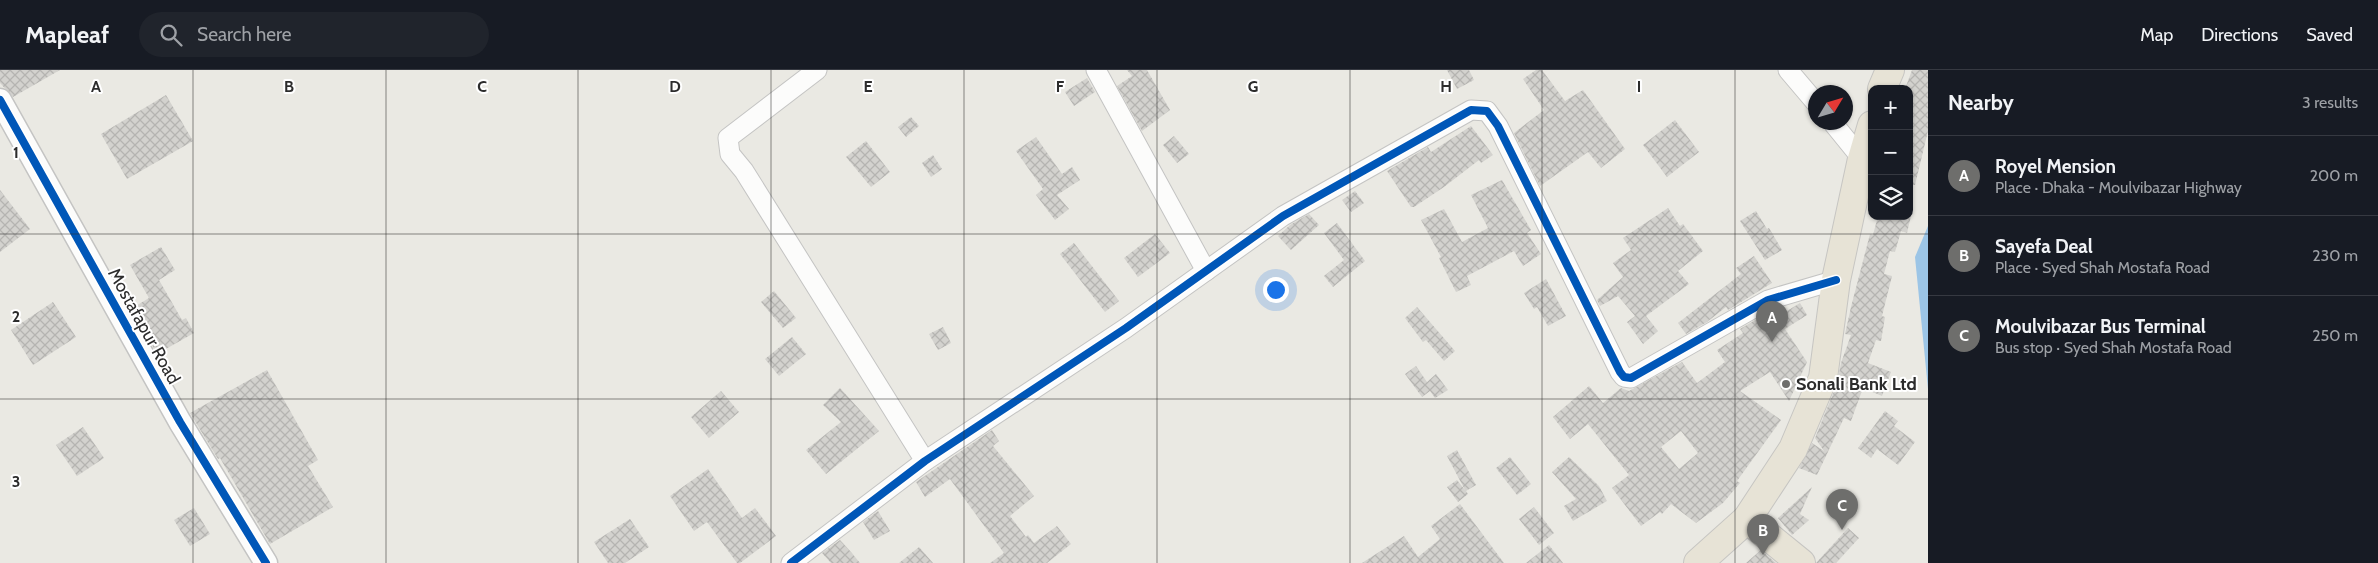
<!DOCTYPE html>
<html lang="en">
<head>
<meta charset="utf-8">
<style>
  :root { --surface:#171b24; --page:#20242c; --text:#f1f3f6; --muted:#9ea1a6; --line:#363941; --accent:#6e6e6c }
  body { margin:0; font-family:Cabin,sans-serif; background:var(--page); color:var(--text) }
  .controls { position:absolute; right:15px; top:15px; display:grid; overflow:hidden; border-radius:10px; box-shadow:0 1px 4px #0004 }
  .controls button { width:45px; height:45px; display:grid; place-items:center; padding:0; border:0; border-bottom:1px solid var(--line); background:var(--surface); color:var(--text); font:25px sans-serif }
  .compass { position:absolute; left:1808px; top:15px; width:45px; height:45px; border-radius:50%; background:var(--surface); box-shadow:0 1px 4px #0004; rotate:52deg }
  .you { position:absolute; left:1275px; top:219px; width:18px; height:18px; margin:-12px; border:4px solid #fff; border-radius:50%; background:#1a73e8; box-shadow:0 0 0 8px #1a73e833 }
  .badge { display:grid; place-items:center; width:32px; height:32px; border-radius:50%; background:var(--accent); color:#fff; font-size:16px; font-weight:700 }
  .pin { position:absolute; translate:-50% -41px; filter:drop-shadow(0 1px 2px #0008) }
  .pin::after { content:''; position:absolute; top:26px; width:18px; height:15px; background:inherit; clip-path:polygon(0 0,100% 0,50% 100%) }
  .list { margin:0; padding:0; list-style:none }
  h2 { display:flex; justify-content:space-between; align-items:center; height:65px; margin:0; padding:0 20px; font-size:21px }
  h2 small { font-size:16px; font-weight:400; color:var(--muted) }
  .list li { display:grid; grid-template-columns:32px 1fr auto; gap:15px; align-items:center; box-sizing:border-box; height:80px; padding:0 20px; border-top:1px solid var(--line) }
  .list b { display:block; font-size:19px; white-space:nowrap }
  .list p { margin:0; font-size:16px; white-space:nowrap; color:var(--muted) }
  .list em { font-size:16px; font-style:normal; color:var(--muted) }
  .icon { flex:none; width:28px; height:28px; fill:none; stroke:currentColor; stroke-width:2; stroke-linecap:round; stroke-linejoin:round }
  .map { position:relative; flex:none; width:1928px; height:493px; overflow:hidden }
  header { display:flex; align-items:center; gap:30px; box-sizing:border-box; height:70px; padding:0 25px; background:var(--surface); border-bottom:1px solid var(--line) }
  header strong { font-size:24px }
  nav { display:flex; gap:28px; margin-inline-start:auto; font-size:18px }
  .search { width:350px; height:45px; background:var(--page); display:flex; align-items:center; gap:12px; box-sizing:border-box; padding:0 18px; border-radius:28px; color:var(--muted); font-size:19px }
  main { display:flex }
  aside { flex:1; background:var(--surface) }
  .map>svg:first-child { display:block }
  .water { fill:#9cc5e6 }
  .building { fill:url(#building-cross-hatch); fill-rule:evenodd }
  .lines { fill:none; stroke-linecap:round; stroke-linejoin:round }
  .minor-casing { stroke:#c4c4c3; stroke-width:21 }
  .tertiary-casing { stroke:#c4c4c3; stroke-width:25 }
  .trunk-casing { stroke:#c6c5c2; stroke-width:30 }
  .minor { stroke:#fcfcfb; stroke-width:19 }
  .tertiary { stroke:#fcfcfb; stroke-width:22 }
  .trunk { stroke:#e7e3d6; stroke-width:28 }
  .cycleway-casing { stroke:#fff; stroke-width:11 }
  .cycleway { stroke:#0057b8; stroke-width:8 }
  .grid { fill:none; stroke:#2c2c2c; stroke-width:1; stroke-opacity:0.55 }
  .poi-dot { fill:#6e6e6c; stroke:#fff; stroke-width:2 }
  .labels { text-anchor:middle; stroke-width:4; stroke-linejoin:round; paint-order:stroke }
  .street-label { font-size:18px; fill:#2c2c2c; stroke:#fff }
  .poi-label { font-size:18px; font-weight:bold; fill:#2c2c2c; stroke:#fff; text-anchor:start }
  .grid-label { font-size:16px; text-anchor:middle; font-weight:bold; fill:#2c2c2c; stroke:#fff; stroke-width:4; stroke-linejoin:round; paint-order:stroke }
</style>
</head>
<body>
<header>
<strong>Mapleaf</strong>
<div class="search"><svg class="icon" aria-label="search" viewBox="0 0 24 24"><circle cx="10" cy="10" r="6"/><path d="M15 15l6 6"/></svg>Search here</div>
<nav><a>Map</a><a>Directions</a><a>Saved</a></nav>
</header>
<main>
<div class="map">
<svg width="1928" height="493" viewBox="0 0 1928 493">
  <defs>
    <pattern id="building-cross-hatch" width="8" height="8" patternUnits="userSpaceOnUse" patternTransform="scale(1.25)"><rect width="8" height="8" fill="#d3d2ce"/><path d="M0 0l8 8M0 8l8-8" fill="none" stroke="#b5b4b1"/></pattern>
  </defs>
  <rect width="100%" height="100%" fill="#eae9e3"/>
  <path class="water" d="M1928,156v163l-13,-132z"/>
  <g class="building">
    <path d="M0,0h60l-47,27 -13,-14z"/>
    <path d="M1127,0h20l23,40 -28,21 -25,-45 15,-10z"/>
    <path d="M1447,0h22l5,10 -17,9z"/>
    <path d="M1536,0h6l23,31 18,-11 42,59 -24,19 -13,-16 -48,34 -26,-53 30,-23 -21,-31z"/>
    <path d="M1912,0h16v61l-13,54h-6v-96h-4z"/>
    <path d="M1087,8l8,14 -21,14 -9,-14z"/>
    <path d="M166,25l27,46 -66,38 -26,-45z"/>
    <path d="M911,47l8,9 -13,11 -8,-10z"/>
    <path d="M1675,50l24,32 -32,25 -24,-32z"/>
    <path d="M1471,56l22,29 -12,8 -2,-3 -35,27 -30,20h-3l-24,-36 41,-24 3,5z"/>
    <path d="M1174,66l15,18 -12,9 -14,-18z"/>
    <path d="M1036,67l26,37 10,-7 8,13 -23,15 12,14 -14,11 -19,-25 7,-6 -27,-38z"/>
    <path d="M866,71l24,31 -19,15 -25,-30z"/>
    <path d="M933,85l9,14 -11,8 -9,-14z"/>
    <path d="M1502,110l29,50 -4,3 14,21 -18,12 -9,-15 -47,25 4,9 -15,7 -17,-34 2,-1 -20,-37 23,-11 18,33 26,-14 -17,-33z"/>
    <path d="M0,120l30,39 -30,23z"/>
    <path d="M1355,121l9,12 -13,9 -9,-12z"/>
    <path d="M1668,138l12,18 3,-2 20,27 -25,20 11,13 -43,32 12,15 -15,13 -16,-22 8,-6 -17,-20 -18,10 -3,-6 26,-23 -10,-14 18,-13 -8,-12z"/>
    <path d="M1756,141l11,18 2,-1 13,22 -17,10 -25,-39z"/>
    <path d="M1309,144l10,11 -28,25 -13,-14 12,-11z"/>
    <path d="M1878,146h33l-4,17 -6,-2 -6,21 -5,-1 -6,23 8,2 -10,40 3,1 -4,24 -5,-1 -8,23 23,9 -9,24 -19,-8 -12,33 -7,-3 -27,57 -18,-7 13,-25 12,8 -9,-13 22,-54 4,-21 10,-28 -6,-1 6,-27 19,-73 3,1z"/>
    <path d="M1337,153l28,38 -32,26 -9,-11 20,-16 -20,-27z"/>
    <path d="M1155,164l15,19 -32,24 -14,-19z"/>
    <path d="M1074,173l45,58 -14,11 -45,-58z"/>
    <path d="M161,177l14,23 -16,10 23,40 4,-2 8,15 -37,21 -9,-16 3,-2 -17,-29 15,-9 -19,-33z"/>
    <path d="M1754,186l18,27 -44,27 -2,-3 -19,15 -21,12 -8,-11 63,-49 -5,-6z"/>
    <path d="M1546,209l20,37 -18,10 -11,-19 -3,2 -10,-16z"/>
    <path d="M774,221l22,27 -13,10 -22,-26z"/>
    <path d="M53,232l23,35 -43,28 -22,-35z"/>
    <path d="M1800,233l7,12 -22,14 22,33 -18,39 -19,-29 -30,19 41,29 -44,61 3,2 -17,20 -27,20 -25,-19 -9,10 -2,-2 -19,14 -29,-38 17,-13 -41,-51 -18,15 -17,-22 36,-31 14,17 18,-15 8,3 53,-29 15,21 28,-21 -8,-12 26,-17 -3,-4 32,-19 5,7zM1681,361l17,22 -19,16 -18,-22z"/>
    <path d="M1417,237l38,44 -11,10 -18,-21 -3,2 -18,-24z"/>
    <path d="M943,257l8,16 -13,7 -9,-16z"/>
    <path d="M792,267l14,17 -27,22 -14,-17z"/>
    <path d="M1416,296l11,16 9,-8 12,16 -13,8 -5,-7 -8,6 -17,-23z"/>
    <path d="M267,300l51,90 -10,6 25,41 -63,37 -50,-86 -2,1 -28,-46z"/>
    <path d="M840,318l39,43 -53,43 -20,-24 35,-28 -18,-17z"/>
    <path d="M721,321l18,21 -30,26 -18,-21z"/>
    <path d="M1885,341l13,10 -4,5 21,16 -17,23 -21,-16 -6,9 -13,-10z"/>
    <path d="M83,357l21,31 -27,18 -21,-31z"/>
    <path d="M992,360l7,11 -6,5 41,50 -24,20 16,21 2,-2 6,8 23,-17 14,18 -24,19h-57l14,-10 -54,-74 -25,18 -9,-15z"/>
    <path d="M1457,380l19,35 -10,6 2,3 -10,8 -11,-15 10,-7 8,10 -18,-34z"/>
    <path d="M1510,387l21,27 -14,11 -21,-27z"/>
    <path d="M1569,387l30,29 8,15 -34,20 -9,-15 12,-7 -24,-27z"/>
    <path d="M708,399l34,49 13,-10 21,28 -36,27h-3l-30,-41 -13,9 -24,-35z"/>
    <path d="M1812,417l-12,27 9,6 -17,15 -14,-17z"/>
    <path d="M1460,434l44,59h-142l42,-27 14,21 22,-18 -9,-13z"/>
    <path d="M1534,437l20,26 -15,12 -20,-26z"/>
    <path d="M194,438l16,26 -20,12 -16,-26z"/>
    <path d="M878,441l12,20 -16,9 -11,-18z"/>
    <path d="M630,449l19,28 -24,16h-17l-14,-21z"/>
    <path d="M1848,458l11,10 -23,25h-20z"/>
    <path d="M840,470l11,12 9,11h-29l-9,-10z"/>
    <path d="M1549,475l14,18h-37z"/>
    <path d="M919,477l14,16h-34z"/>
    <path d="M1761,480l15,13h-30z"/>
  </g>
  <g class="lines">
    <defs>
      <g id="minor">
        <path d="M817,0l-89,68 2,16 14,17 181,290"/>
        <path d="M1096,0l110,201"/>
        <path d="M1788,0l28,33"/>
        <path d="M1832,52l30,37"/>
        <path d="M791,493l134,-102 201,-133 157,-112 188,-106 16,1 11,15 122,246 4,5 7,1 137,-78 68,-20"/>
      </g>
      <path id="tertiary" d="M0,30l180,322 86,141"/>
      <g id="trunk">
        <path d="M1882,19l8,-19"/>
        <path d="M1747,449l54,44"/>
        <path d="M1698,493l49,-44 46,-70 30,-71 13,-98 26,-121 10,-34"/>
      </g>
    </defs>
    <use href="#minor" class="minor-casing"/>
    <use href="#tertiary" class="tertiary-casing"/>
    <use href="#trunk" class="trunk-casing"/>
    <use href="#minor" class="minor"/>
    <use href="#tertiary" class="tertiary"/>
    <use href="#trunk" class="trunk"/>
    <defs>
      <g id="cycleway">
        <path d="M0,30l180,322 86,141"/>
        <path d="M791,493l134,-102 201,-133 157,-112 188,-106 16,1 11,15 122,246 4,5 7,1 137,-78 68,-20"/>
      </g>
    </defs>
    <use href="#cycleway" class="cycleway-casing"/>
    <use href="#cycleway" class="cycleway"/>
  </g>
  <path class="grid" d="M193,0v493M386,0v493M578,0v493M771,0v493M964,0v493M1157,0v493M1350,0v493M1542,0v493M1735,0v493M0,164h1928M0,329h1928"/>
  <circle class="poi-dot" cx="1786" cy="314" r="5"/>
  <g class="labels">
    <g class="street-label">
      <text transform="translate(144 256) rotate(61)" y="6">Mostafapur Road</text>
    </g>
    <g class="poi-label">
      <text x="1796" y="320">Sonali Bank Ltd</text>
    </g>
  </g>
  <g class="grid-label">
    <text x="96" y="22">A</text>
    <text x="289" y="22">B</text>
    <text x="482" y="22">C</text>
    <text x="675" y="22">D</text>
    <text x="868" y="22">E</text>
    <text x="1060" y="22">F</text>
    <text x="1253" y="22">G</text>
    <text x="1446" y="22">H</text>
    <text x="1639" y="22">I</text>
    <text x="16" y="88">1</text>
    <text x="16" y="252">2</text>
    <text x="16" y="417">3</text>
  </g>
</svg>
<div class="controls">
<button>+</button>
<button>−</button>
<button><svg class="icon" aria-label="layers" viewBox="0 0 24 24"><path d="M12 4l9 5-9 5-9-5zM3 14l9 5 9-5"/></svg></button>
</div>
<svg class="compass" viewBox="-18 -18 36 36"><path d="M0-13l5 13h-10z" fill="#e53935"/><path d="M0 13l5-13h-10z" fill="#9ea1a6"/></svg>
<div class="you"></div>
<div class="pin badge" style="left:1772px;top:272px">A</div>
<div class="pin badge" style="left:1763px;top:485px">B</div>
<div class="pin badge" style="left:1842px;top:460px">C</div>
</div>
<aside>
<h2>Nearby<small>3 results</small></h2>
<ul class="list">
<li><span class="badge">A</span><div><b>Royel Mension</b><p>Place · Dhaka - Moulvibazar Highway</p></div><em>200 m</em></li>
<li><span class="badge">B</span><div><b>Sayefa Deal</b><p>Place · Syed Shah Mostafa Road</p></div><em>230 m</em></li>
<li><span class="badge">C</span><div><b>Moulvibazar Bus Terminal</b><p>Bus stop · Syed Shah Mostafa Road</p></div><em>250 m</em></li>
</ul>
</aside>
</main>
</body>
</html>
